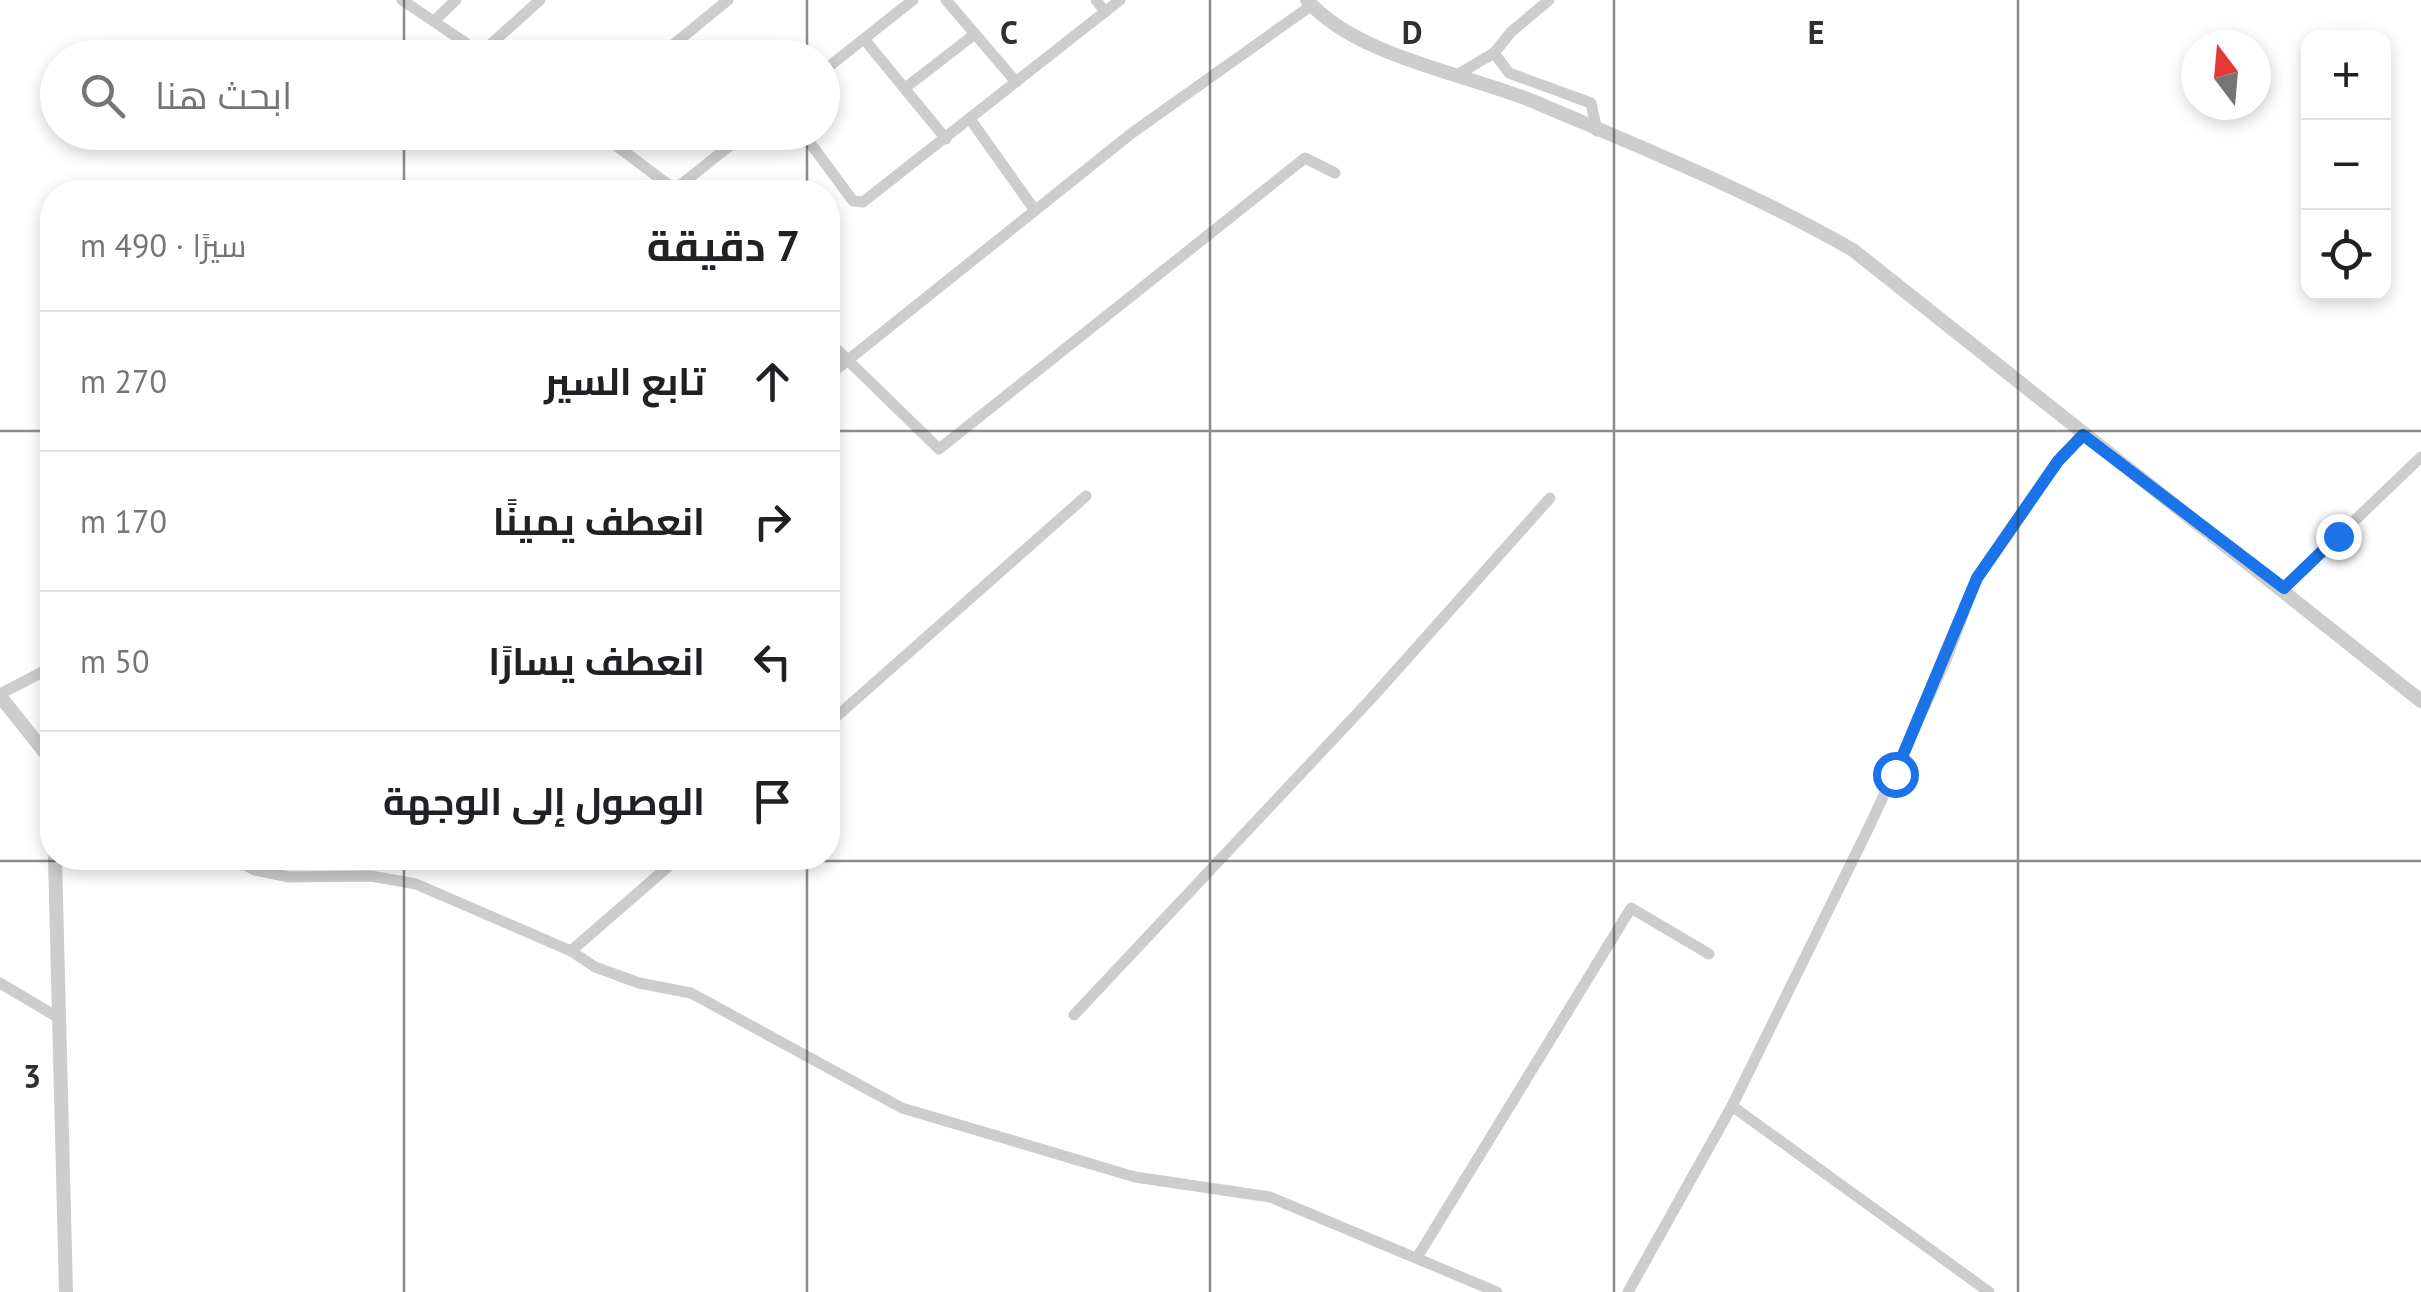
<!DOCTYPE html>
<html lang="ar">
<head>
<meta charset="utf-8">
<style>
  :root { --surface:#fff; --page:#f6f6f6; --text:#202124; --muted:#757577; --line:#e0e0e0 }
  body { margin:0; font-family:"PT Sans",Cairo,sans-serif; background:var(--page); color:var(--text); direction:rtl }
  .controls { position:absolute; right:30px; top:30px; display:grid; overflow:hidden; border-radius:20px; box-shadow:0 5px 15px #0003 }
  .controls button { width:90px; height:90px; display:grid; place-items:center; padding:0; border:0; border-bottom:2px solid var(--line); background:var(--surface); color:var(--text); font:50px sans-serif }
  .compass { position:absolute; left:2181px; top:30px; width:90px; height:90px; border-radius:50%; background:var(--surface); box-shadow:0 5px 15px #0003; rotate:344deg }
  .stop { position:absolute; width:30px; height:30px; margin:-22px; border:8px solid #1a73e8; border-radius:50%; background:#fff }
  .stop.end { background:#1a73e8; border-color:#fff; box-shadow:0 2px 10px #0008 }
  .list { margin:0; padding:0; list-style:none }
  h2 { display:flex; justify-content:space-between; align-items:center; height:130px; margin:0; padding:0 40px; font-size:42px }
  h2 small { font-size:32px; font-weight:400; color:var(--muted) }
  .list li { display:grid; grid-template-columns:65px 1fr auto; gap:30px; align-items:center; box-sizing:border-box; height:140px; padding:0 40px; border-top:2px solid var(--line) }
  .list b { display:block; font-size:38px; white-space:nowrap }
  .list em { font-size:32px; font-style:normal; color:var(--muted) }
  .icon { flex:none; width:55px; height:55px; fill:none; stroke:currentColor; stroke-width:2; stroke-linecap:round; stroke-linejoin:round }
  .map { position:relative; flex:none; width:2421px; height:1292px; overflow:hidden; direction:ltr }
  .search { position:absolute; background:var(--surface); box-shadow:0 5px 15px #0003; left:40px; top:40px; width:800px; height:110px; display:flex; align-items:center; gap:25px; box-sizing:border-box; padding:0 35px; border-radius:55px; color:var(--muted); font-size:38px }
  .panel { position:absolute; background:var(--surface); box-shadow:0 5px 15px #0003; left:40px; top:180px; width:800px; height:690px; border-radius:40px; direction:rtl }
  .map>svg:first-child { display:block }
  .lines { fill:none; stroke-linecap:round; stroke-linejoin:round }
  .minor { stroke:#cdcdcd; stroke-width:11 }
  .tertiary { stroke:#cdcdcd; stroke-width:14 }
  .route { stroke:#1a73e8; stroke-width:12 }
  .grid { fill:none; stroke:#303030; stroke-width:2.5; stroke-opacity:0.55 }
  .grid-label { font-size:32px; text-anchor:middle; font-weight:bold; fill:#303030; stroke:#fff; stroke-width:10; stroke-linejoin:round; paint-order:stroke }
</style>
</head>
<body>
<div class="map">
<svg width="2421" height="1292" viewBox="0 0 2421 1292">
  <rect width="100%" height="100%" fill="#fff"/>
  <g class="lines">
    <g class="minor">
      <path d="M402,0l86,58"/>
      <path d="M946,0l70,82"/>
      <path d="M1096,0l9,12"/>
      <path d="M1549,0l-38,32 -17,21 15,20 82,30 6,28"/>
      <path d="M434,21l22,-21"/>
      <path d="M864,39l82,100"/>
      <path d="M481,53l59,-53"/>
      <path d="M657,58l71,-58"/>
      <path d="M822,72l91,-72"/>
      <path d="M1460,73l34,-20"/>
      <path d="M905,88l70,-54"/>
      <path d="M970,119l64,90"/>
      <path d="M598,132l80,60"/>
      <path d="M802,132l51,69 10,1 257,-202"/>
      <path d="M674,190l73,-58"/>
      <path d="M828,341l111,108 366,-291 30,15"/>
      <path d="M828,376l304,-243 180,-128"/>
      <path d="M2284,588l137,-131"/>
      <path d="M0,694l52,-27"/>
      <path d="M828,724l258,-228"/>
      <path d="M231,858l24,12 34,7 82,-1 45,8 155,67 24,16 44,16 52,10 211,115 233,69 135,20 227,95"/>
      <path d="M571,951l107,-93"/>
      <path d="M0,983l59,35"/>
      <path d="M1074,1015l295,-314 181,-203"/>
      <path d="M1732,1106l257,186"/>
      <path d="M1418,1256l213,-348 78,46"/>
      <path d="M1628,1292l104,-186 139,-283 75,-163 31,-82 81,-117 25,-26"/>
    </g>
    <g class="tertiary">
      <path d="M1307,0c52,59 165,74 235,105 105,45 212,88 311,145l568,451"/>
      <path d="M0,696l50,63 2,43"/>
      <path d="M55,858l11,434"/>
    </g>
  </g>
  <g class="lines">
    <path class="route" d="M1895,774l82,-196 81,-117 25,-26 201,153 54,-52"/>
  </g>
  <path class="grid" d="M404,0v58M807,0v58M1210,0v1292M1614,0v1292M2018,0v1292M404,132v60M807,132v60M0,431h52M828,431h1593M404,858v434M807,858v434M0,861h2421"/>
  <g class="grid-label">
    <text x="1009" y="44">C</text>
    <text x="1412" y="44">D</text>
    <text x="1816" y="44">E</text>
    <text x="32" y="1088">3</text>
  </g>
</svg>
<div class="controls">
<button>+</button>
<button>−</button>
<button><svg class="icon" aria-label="locate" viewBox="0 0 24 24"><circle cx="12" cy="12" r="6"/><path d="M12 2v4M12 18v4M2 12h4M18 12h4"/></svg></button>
</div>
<svg class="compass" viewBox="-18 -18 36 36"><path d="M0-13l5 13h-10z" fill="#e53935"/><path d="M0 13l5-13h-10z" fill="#757577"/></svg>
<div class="stop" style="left:1895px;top:774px"></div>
<div class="stop end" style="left:2338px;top:536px"></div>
<div class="search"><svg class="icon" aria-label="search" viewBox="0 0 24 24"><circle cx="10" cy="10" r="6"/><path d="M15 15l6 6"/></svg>ابحث هنا</div>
<section class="panel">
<h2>7 دقيقة<small>سيرًا · 490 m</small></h2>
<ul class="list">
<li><svg class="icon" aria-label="ahead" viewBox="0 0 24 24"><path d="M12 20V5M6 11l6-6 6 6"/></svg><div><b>تابع السير</b></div><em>270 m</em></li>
<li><svg class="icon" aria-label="right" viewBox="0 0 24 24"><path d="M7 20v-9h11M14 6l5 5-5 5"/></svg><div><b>انعطف يمينًا</b></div><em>170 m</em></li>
<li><svg class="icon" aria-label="left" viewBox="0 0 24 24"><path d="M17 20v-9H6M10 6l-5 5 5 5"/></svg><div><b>انعطف يسارًا</b></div><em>50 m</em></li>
<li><svg class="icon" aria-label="arrive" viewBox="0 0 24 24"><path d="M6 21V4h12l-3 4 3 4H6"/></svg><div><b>الوصول إلى الوجهة</b></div></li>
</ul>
</section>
</div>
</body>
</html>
